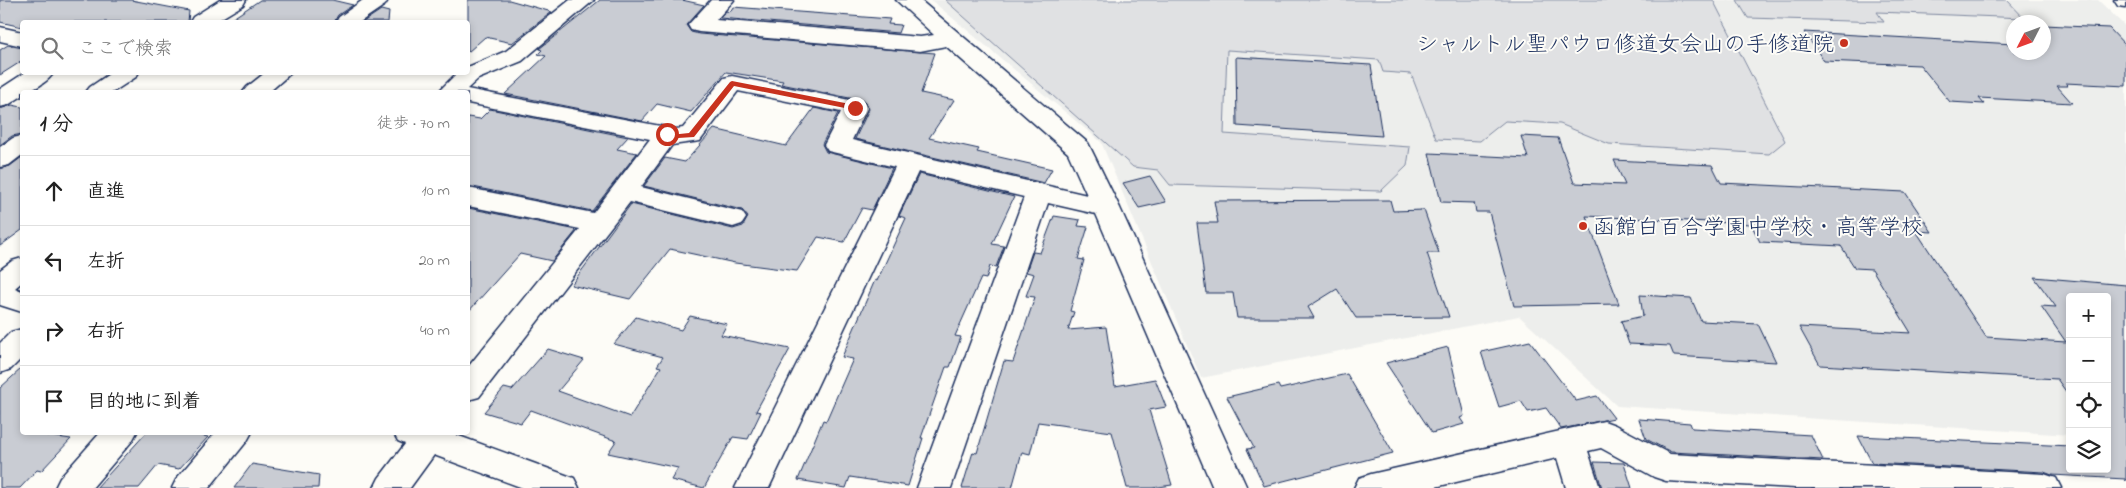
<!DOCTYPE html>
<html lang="ja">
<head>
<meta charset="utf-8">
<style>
  :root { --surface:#fff; --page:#f2f2f2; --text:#222; --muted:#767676; --line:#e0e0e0 }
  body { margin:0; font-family:"Indie Flower","Klee One",sans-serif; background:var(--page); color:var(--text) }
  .controls { position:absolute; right:15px; bottom:15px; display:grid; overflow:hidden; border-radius:5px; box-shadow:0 2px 8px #0003 }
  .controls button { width:45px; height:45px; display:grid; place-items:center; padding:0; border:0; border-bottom:1px solid var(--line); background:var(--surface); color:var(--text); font:25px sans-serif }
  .compass { position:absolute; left:2006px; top:15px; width:45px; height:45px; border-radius:50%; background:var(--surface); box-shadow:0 2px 8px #0003; rotate:228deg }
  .stop { position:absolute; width:15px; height:15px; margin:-11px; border:4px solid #c8321e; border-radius:50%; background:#fff }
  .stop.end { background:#c8321e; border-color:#fff; box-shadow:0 1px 5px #0008 }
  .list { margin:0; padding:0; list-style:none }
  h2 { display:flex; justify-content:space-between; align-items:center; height:65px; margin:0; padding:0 20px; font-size:21px }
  h2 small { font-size:16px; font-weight:400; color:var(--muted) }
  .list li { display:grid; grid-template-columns:32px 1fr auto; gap:15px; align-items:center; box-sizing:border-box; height:70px; padding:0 20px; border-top:1px solid var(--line) }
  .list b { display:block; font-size:19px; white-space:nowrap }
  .list em { font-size:16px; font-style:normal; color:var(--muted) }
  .icon { flex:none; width:28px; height:28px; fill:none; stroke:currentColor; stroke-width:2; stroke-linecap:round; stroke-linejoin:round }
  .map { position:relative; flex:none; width:2126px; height:488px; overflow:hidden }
  .search { position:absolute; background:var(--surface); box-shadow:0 2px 8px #0003; left:20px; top:20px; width:450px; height:55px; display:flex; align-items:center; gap:12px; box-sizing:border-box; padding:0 18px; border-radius:5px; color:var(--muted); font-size:19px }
  .panel { position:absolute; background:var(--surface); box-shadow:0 2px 8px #0003; left:20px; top:90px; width:450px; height:345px; border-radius:5px }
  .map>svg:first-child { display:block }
  .built { fill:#edeeec; fill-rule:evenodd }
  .green { fill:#e0e1e3; stroke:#7e88a0 }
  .building { fill:#c9ccd3; stroke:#1b2f5e }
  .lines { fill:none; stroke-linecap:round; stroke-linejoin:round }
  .minor-casing { stroke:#1b2f5e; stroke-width:3 }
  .major-casing { stroke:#1b2f5e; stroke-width:3 }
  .minor { fill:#fdfcf7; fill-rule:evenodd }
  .major { fill:#fdfcf7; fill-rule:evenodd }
  .route { fill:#c8321e }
  .poi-dot { fill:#c8321e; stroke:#fdfcf7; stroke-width:2 }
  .labels { text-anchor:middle; stroke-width:4; stroke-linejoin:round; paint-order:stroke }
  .poi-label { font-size:22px; fill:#1b2f5e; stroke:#fdfcf7; text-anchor:end }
</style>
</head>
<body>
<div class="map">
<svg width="2126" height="488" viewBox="0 0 2126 488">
  <rect width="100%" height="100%" fill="#fdfcf7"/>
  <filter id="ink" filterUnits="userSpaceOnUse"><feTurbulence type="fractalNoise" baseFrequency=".02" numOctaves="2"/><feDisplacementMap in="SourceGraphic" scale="10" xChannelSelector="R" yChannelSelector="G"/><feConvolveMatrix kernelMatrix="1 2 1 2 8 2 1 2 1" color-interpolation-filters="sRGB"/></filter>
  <g filter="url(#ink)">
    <path class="built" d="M931,0h1167l28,27v411l-19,-141h-37v138l-453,-29 -98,-90 -318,62 -100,-236zM2014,22h30v30h-30z"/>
    <g class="green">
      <path d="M945,0h768l72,141 -16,13 -160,-10 -49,-20 -55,-3 -25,20 -44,-2 -25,-65 -28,-2 -4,-12 -152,-10 -3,84 186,13 -3,19 -26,25 -211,-6 -12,-15 -25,-3z"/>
      <path d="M1737,0h270l17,18 -147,-6 7,10 -136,-4z"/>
    </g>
    <g class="building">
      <path d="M0,0h131l58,11 -1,11h-166v5l-22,-5z"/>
      <path d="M260,0h72l21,5 -15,10 -4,7h-107z"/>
      <path d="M468,0h41l43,12 -40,31 -27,-6 -17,15z"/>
      <path d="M600,0h82l22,5 -18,20 5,7 8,2 236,19 -14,40 33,7 -25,38 50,11 -2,3 75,17 -8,14 -189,-44 14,-30 -5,-8 -83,-17 2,-3 -57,-9 -35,40 -34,-8 -15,17 -137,-27 41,-38 -8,-2 4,-4 -3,-1z"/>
      <path d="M733,7l157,12 -2,5 13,1 -3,8 -178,-15 6,-7 4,1z"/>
      <path d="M381,10l8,2 -1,10h-25z"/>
      <path d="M2044,25l65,3 17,18v40l-61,-3 3,3h-11l15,17 -93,-5 5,6 -34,-2 -30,-37 -96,-4 -20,-29 210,12v8h30z"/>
      <path d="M8,45l14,3v13l-22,14v-25z"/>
      <path d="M1236,57l135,8 11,71 -145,-10z"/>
      <path d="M12,105l10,2v27l-10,2 -12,9v-36z"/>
      <path d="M814,108l24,5 -16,31 4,8 66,16 -20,42 -10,-2 -18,34 -26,-5 -21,34 -62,-8 -65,-14 -40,50 -59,-14 60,-81 102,25 10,-3 5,-9 -6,-7 -98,-24 21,-28 20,4 29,-33 72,17z"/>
      <path d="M490,109l138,28 -11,12 20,4 -45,58 -124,-25v-69l12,2z"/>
      <path d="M1521,136l37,2 16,45 51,2 -11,-25 98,5 9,18 184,9 27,40 -16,-1 70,106 80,5 -25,-36 15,1 -22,-30 92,8v196l-1,-2 -73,-4 -8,-3 -172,-9 -14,-27 212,10v23h37v-172h-37v100l-13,-18 -237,-14 -21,-38 112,6 -39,-64 -17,-1 -14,-22 -81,-4 -9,-18 -165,-8 33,88 -105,2 -25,-94h-13l-2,-9 -33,-1 -12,-49 99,5z"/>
      <path d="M22,157v73l-22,16v-77l10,-3z"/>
      <path d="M919,174l95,23 -22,47 12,2 -8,21 -6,-1 -4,13 -5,-1 -26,58 6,1 -11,30h-4l-25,71h2l-15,48 -58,-9 -4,11 -48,-8 25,-60 3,1 27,-62 -11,-2 33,-77 2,1 29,-63 -7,-2z"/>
      <path d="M1150,176l16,26 -27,6 -16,-25z"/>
      <path d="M1390,200l3,11 31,-1 15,43h-12l22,64 -93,1 -19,-29 -29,18 6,11h-77l-4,-25h-27l-9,-70h21l-4,-22z"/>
      <path d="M468,208l109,22 -25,31 -32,-7 -52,58z"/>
      <path d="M1054,216l26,4 -2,6 10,1 -10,32 6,1 -14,51 4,1 -6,18 38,-3 9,59 40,-7 11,28 -17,3 23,75 -20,3h-25l-15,-56 -74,-10 -8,32 -8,-2 -10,36h-50l11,-36 4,1 27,-92 9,1 22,-65 -9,-1 8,-22 -8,-2 7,-20 7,1z"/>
      <path d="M1640,295l51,3 10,23 57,3 18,38 -102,-6 -4,-10 -41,-2 -8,-23 22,-5z"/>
      <path d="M690,316l37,8 -6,11 69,14 -34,62 5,1 -13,27 -15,-2 -29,51 -33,-8 7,-12 -70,-15 8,-12 -85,-31 -10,13 -37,-11 20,-24 8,2 36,-41 36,11 -26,31 72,26 31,-50 -4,-1 6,-9 -49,-13 22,-27 45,13z"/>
      <path d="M1530,341l46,60 21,-5 17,22 -53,11 -15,-21 -18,4 -7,-11 -22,6 -18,-55z"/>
      <path d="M1448,347l16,69 -4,2 4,6 -32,9 -46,-70z"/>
      <path d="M22,368v64l49,7 -30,32 -4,-1 -17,18h-20v-100z"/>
      <path d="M1347,374l46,79 -129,33 -17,-37 7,-1 -27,-51 51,-12 2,4z"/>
      <path d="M1639,419l51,4 2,5 119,7 12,25 -152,-8 -25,-13z"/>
      <path d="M147,432h40l21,5 -29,32 -21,-4 -19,23h-43z"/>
      <path d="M1594,462l30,1 8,25h-30z"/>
      <path d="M252,464l67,11 -1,13h-84z"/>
    </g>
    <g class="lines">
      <defs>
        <g id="minor">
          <path d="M220,0h26l-3,5 -28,17h-25l3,-5z"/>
          <path d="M363,0h25l-3,5 -25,17h-24l3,-5z"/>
          <path d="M570,0h24l-72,61 -44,18 -11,10 209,40 7,-1 41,-50 8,-2 132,27 3,5 -15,32 235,55 -19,-42 -122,-107 -26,5 -221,-19 -8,-2 -3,-5 23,-25h23l-18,20 204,17 14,-2 -38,-35h24l168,143 32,65 127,280h-34l-117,-274 -48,-11 -97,285h-34l107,-291 -106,-25 -149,316h-34l160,-321 -67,-16 -4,-6 17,-33 -103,-21 -38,50 -28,4 -31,42 101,25 4,6 -4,6 -9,3 -103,-25 -151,195 -11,3v-33l112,-138 -112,-23v-18l125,25 57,-74 -182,-36v-11h-30l20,-20h10v-5l38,-16z"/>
          <path d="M0,27l22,5v14l-22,-5z"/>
          <path d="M26,72h28c-5,9 -22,20 -32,20v4l-14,9 -8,2v-18z"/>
          <path d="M112,72h27l-3,5 -23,15h-27l4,-5z"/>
          <path d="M266,72h26l-23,20h-26l4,-5z"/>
          <path d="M22,136v19l-13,10 -9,2v-20l13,-9z"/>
          <path d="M22,258v24l-7,6 7,3v21l-22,-7v-35l12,-9z"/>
          <path d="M22,329v29l-11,11 -11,4v-30l11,-11z"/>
          <path d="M1604,421l11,4 55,29 374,20 12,4 5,10h-266l-129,-7 -12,-4 -53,-29 -13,3 12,37h-34l-9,-30 -126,30h-77l5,-10 12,-4z"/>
          <path d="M101,432h36l-5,9 -40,47h-37l5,-10z"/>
          <path d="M216,432h36l-5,9 -38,47h-37l5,-10z"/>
          <path d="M393,432h55l126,46 5,10h-56l-89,-33 -24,33h-36l5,-10 26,-34 -7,-3z"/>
        </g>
        <path id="major" d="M2114,0h12v7l-8,-1z"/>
      </defs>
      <use href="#minor" class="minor-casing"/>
      <use href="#major" class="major-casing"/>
      <use href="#minor" class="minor"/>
      <use href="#major" class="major"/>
    </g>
  </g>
  <path class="route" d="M732,81l123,24 3,3 -3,2 -121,-24 -40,51 -32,2v-3l5,-4 3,3 19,-2 41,-51z"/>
  <g class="poi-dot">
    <circle cx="1844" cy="43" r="5"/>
    <circle cx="1583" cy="226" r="5"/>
  </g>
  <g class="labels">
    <g class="poi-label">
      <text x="1834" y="51">シャルトル聖パウロ修道女会山の手修道院</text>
      <text x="1593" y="234" text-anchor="start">函館白百合学園中学校・高等学校</text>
    </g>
  </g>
</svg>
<div class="controls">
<button>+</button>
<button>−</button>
<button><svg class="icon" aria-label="locate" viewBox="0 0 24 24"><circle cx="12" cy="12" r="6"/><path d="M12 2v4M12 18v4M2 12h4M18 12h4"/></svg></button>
<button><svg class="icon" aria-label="layers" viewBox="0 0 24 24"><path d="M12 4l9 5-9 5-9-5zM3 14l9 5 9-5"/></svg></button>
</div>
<svg class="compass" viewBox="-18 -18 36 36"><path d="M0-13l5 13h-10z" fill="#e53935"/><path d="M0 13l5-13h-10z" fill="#767676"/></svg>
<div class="stop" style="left:667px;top:134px"></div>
<div class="stop end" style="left:855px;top:108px"></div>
<div class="search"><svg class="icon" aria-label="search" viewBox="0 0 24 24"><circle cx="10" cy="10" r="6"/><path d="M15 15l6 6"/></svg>ここで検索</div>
<section class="panel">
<h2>1 分<small>徒歩 · 70 m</small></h2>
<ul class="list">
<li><svg class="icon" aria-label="ahead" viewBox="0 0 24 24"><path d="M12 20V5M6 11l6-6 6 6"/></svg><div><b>直進</b></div><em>10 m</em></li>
<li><svg class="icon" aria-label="left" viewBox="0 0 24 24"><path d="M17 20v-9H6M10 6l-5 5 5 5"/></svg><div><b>左折</b></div><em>20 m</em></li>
<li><svg class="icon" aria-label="right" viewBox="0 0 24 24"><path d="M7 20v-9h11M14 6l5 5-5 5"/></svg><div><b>右折</b></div><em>40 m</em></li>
<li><svg class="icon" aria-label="arrive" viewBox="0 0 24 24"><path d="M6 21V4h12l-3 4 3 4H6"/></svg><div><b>目的地に到着</b></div></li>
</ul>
</section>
</div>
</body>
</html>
